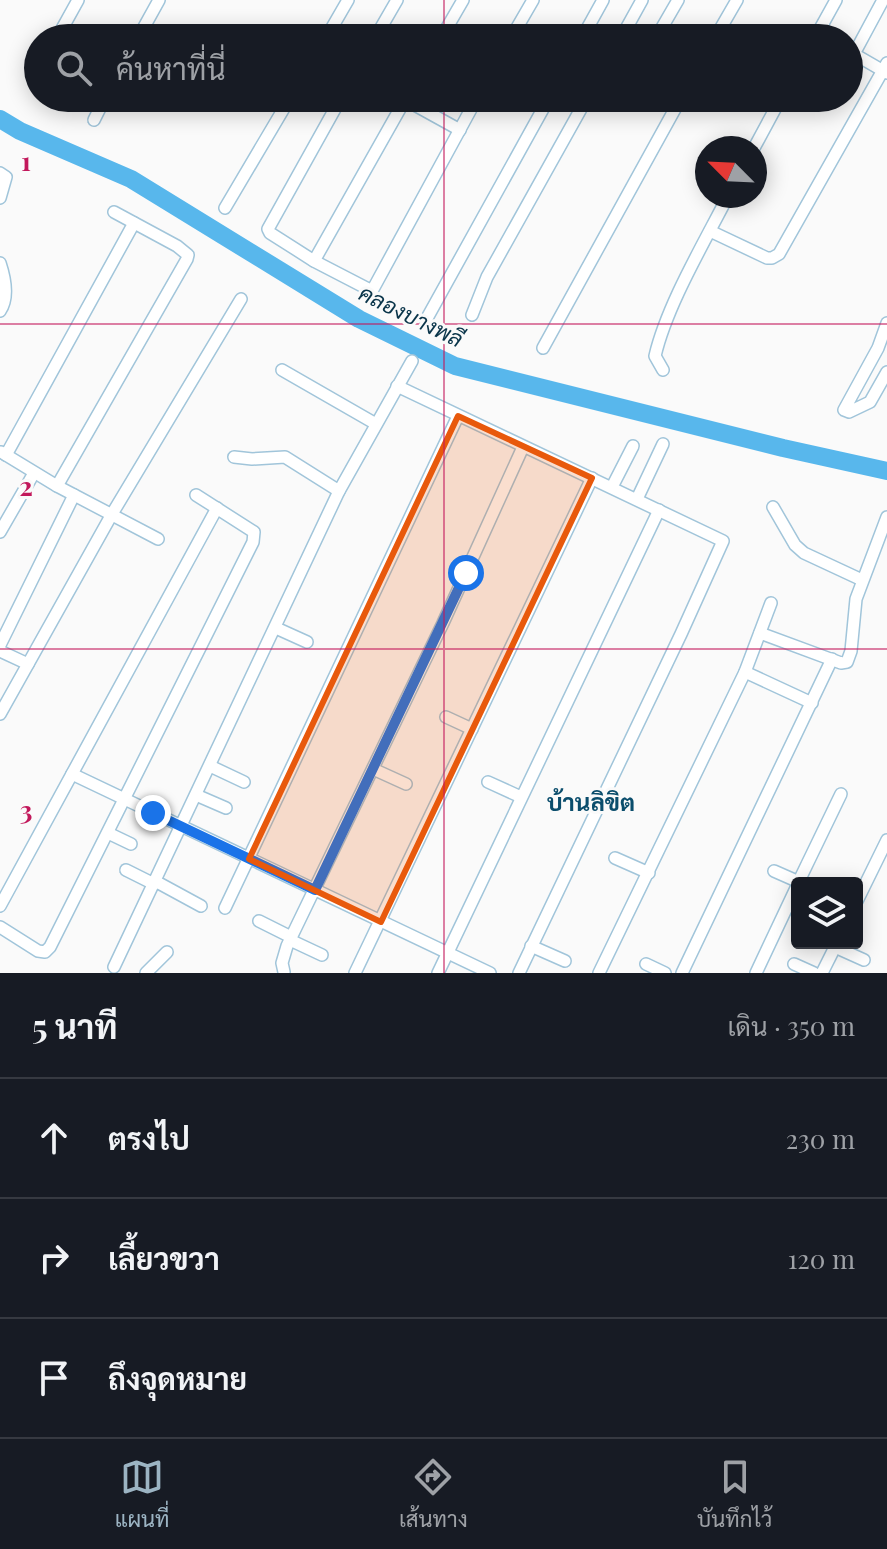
<!DOCTYPE html>
<html lang="th">
<head>
<meta charset="utf-8">
<style>
  :root { --surface:#171b24; --page:#20242c; --text:#f1f3f6; --muted:#9ea1a6; --line:#363941; --accent:#9cb4c3 }
  body { margin:0; font-family:"Playfair Display",Sarabun,serif; background:var(--page); color:var(--text) }
  .controls { position:absolute; right:24px; bottom:24px; display:grid; overflow:hidden; border-radius:8px; box-shadow:0 4px 20px #0003 }
  .controls button { width:72px; height:72px; display:grid; place-items:center; padding:0; border:0; border-bottom:2px solid var(--line); background:var(--surface); color:var(--text); font:40px sans-serif }
  .compass { position:absolute; left:695px; top:136px; width:72px; height:72px; border-radius:50%; background:var(--surface); box-shadow:0 4px 20px #0003; rotate:294deg }
  .stop { position:absolute; width:24px; height:24px; margin:-18px; border:6px solid #1a73e8; border-radius:50%; background:#fff }
  .stop.end { background:#1a73e8; border-color:#fff; box-shadow:0 2px 8px #0008 }
  .list { margin:0; padding:0; list-style:none }
  h2 { display:flex; justify-content:space-between; align-items:center; height:104px; margin:0; padding:0 32px; font-size:34px }
  h2 small { font-size:26px; font-weight:400; color:var(--muted) }
  .list li { display:grid; grid-template-columns:52px 1fr auto; gap:24px; align-items:center; box-sizing:border-box; height:120px; padding:0 32px; border-top:2px solid var(--line) }
  .list b { display:block; font-size:30px; white-space:nowrap }
  .list em { font-size:26px; font-style:normal; color:var(--muted) }
  .icon { flex:none; width:44px; height:44px; fill:none; stroke:currentColor; stroke-width:2; stroke-linecap:round; stroke-linejoin:round }
  .map { position:relative; flex:none; width:887px; height:973px; overflow:hidden }
  .search { position:absolute; background:var(--surface); box-shadow:0 4px 20px #0003; left:24px; right:24px; top:24px; height:88px; display:flex; align-items:center; gap:20px; box-sizing:border-box; padding:0 28px; border-radius:44px; color:var(--muted); font-size:30px }
  .sheet { height:464px; background:var(--surface) }
  nav { display:flex; justify-content:space-around; align-items:center; box-sizing:border-box; height:112px; border-top:2px solid var(--line); background:var(--surface); font-size:22px; color:var(--muted) }
  nav a { display:grid; justify-items:center; gap:4px }
  nav .on { color:var(--accent) }
  .map>svg:first-child { display:block }
  .lines { fill:none; stroke-linecap:round; stroke-linejoin:round }
  .river { stroke:#58b7ec; stroke-width:18 }
  .minor-casing { stroke:#a1c5da; stroke-width:14 }
  .minor { stroke:#fff; stroke-width:11 }
  .route { stroke:#1a73e8; stroke-width:10 }
  .marked { fill:#e8590c; fill-opacity:0.2; stroke:#e8590c; stroke-width:6; stroke-linejoin:round }
  .grid { fill:none; stroke:#c2185b; stroke-width:2; stroke-opacity:0.55 }
  .labels { text-anchor:middle; stroke-width:6; stroke-linejoin:round; paint-order:stroke }
  .water-label { font-size:22px; font-style:italic; fill:#0a354a; stroke:#fafafa }
  .quarter-label { font-size:24px; font-weight:bold; fill:#0a4d6c; stroke:#fafafa }
  .grid-label { font-size:26px; text-anchor:middle; font-weight:bold; fill:#c2185b; stroke:#fafafa; stroke-width:6; stroke-linejoin:round; paint-order:stroke }
</style>
</head>
<body>
<div class="map">
<svg width="887" height="973" viewBox="0 0 887 973">
  <rect width="100%" height="100%" fill="#fafafa"/>
  <g class="lines">
    <path class="river" d="M0,119l20,12 111,48 228,140 96,47 328,82 104,23"/>
    <defs>
      <g id="minor">
        <path d="M883,0l-29,54 33,19"/>
        <path d="M57,38l21,-38"/>
        <path d="M138,38l21,-38"/>
        <path d="M326,38l22,-38"/>
        <path d="M375,38l22,-38"/>
        <path d="M441,38l22,-38"/>
        <path d="M511,38l22,-38"/>
        <path d="M582,38l21,-38"/>
        <path d="M621,38l21,-38"/>
        <path d="M656,38l22,-38"/>
        <path d="M715,38l22,-38"/>
        <path d="M815,38l21,-38"/>
        <path d="M341,98l-73,131 2,4 44,28 58,30 105,-193"/>
        <path d="M402,98l58,32"/>
        <path d="M668,98l10,6"/>
        <path d="M94,120l11,-22"/>
        <path d="M754,148l27,-50"/>
        <path d="M0,173l6,4 -6,21"/>
        <path d="M225,208l65,-110"/>
        <path d="M710,231l57,27h5l7,-4 108,-191"/>
        <path d="M314,261l92,-163"/>
        <path d="M0,263c5,15 9,35 0,48"/>
        <path d="M472,315l15,-38 100,-179"/>
        <path d="M426,320l123,-222"/>
        <path d="M887,323l-9,25 -34,62 5,2 21,-10 17,-30"/>
        <path d="M543,348l138,-250"/>
        <path d="M282,370l94,54"/>
        <path d="M663,370l-8,-14c12,-51 49,-113 73,-160"/>
        <path d="M397,386l326,155 -42,93 -162,339"/>
        <path d="M1,452l56,34 101,53"/>
        <path d="M6,455l128,-232"/>
        <path d="M234,457l18,2 33,-2 54,34"/>
        <path d="M57,486l130,-227 1,-4 -11,-9 -63,-34"/>
        <path d="M612,487l21,-41"/>
        <path d="M637,499l26,-55"/>
        <path d="M773,507l22,38 9,8 58,27"/>
        <path d="M0,532l34,-59"/>
        <path d="M276,628l31,14"/>
        <path d="M760,633l81,30 6,-1 4,-11 5,-52 31,-82"/>
        <path d="M0,645l74,-150"/>
        <path d="M0,651l28,13"/>
        <path d="M745,672l67,31"/>
        <path d="M0,714l112,-200 129,-215"/>
        <path d="M446,717l26,12"/>
        <path d="M210,766l34,16"/>
        <path d="M373,769l33,15"/>
        <path d="M72,774l418,199"/>
        <path d="M488,782l33,15"/>
        <path d="M196,795l30,13"/>
        <path d="M108,833l23,11"/>
        <path d="M615,858l34,15"/>
        <path d="M126,870l28,14"/>
        <path d="M774,871l25,11"/>
        <path d="M155,881l46,25"/>
        <path d="M798,883l43,-89"/>
        <path d="M857,901l30,-61"/>
        <path d="M0,906l217,-398"/>
        <path d="M225,908l233,-492"/>
        <path d="M259,921l32,16"/>
        <path d="M0,927l38,24 7,1 5,-5 203,-405 1,-10 -58,-37"/>
        <path d="M290,940l32,15"/>
        <path d="M531,946l34,15"/>
        <path d="M835,947l29,13"/>
        <path d="M646,964l19,9"/>
        <path d="M794,964l20,9"/>
        <path d="M114,967l225,-476 73,-130"/>
        <path d="M284,972l-2,-9 5,-17 156,-323 80,-176"/>
        <path d="M146,973l21,-21"/>
        <path d="M355,973l237,-495"/>
        <path d="M438,973l221,-463"/>
        <path d="M599,973l146,-301 26,-69"/>
        <path d="M682,973l150,-314"/>
        <path d="M756,973l41,-87"/>
        <path d="M822,973l15,-30"/>
      </g>
    </defs>
    <use href="#minor" class="minor-casing"/>
    <use href="#minor" class="minor"/>
  </g>
  <g class="lines">
    <path class="route" d="M153,813l162,77 151,-317"/>
  </g>
  <path class="marked" d="M458,416l134,62 -211,444 -132,-63z"/>
  <path class="grid" d="M444,0v38M444,98v875M0,324h887M0,649h887"/>
  <g class="labels">
    <g class="water-label">
      <text transform="translate(411 316) rotate(26)" y="8">คลองบางพลี</text>
    </g>
    <g class="quarter-label">
      <text x="591" y="811">บ้านลิขิต</text>
    </g>
  </g>
  <g class="grid-label">
    <text x="26" y="171">1</text>
    <text x="26" y="496">2</text>
    <text x="26" y="820">3</text>
  </g>
</svg>
<div class="controls">
<button><svg class="icon" aria-label="layers" viewBox="0 0 24 24"><path d="M12 4l9 5-9 5-9-5zM3 14l9 5 9-5"/></svg></button>
</div>
<svg class="compass" viewBox="-18 -18 36 36"><path d="M0-13l5 13h-10z" fill="#e53935"/><path d="M0 13l5-13h-10z" fill="#9ea1a6"/></svg>
<div class="stop" style="left:466px;top:573px"></div>
<div class="stop end" style="left:153px;top:813px"></div>
<div class="search"><svg class="icon" aria-label="search" viewBox="0 0 24 24"><circle cx="10" cy="10" r="6"/><path d="M15 15l6 6"/></svg>ค้นหาที่นี่</div>
</div>
<section class="sheet">
<h2>5 นาที<small>เดิน · 350 m</small></h2>
<ul class="list">
<li><svg class="icon" aria-label="ahead" viewBox="0 0 24 24"><path d="M12 20V5M6 11l6-6 6 6"/></svg><div><b>ตรงไป</b></div><em>230 m</em></li>
<li><svg class="icon" aria-label="right" viewBox="0 0 24 24"><path d="M7 20v-9h11M14 6l5 5-5 5"/></svg><div><b>เลี้ยวขวา</b></div><em>120 m</em></li>
<li><svg class="icon" aria-label="arrive" viewBox="0 0 24 24"><path d="M6 21V4h12l-3 4 3 4H6"/></svg><div><b>ถึงจุดหมาย</b></div></li>
</ul>
</section>
<nav>
<a class="on"><svg class="icon" aria-label="map" viewBox="0 0 24 24"><path d="M3 6l6-2 6 2 6-2v14l-6 2-6-2-6 2zM9 4v14M15 6v14"/></svg>แผนที่</a>
<a><svg class="icon" aria-label="directions" viewBox="0 0 24 24"><path d="M12 3l9 9-9 9-9-9zM9 14v-3h6M13 9l2 2-2 2"/></svg>เส้นทาง</a>
<a><svg class="icon" aria-label="saved" viewBox="0 0 24 24"><path d="M7 4h10v16l-5-4-5 4z"/></svg>บันทึกไว้</a>
</nav>
</body>
</html>
